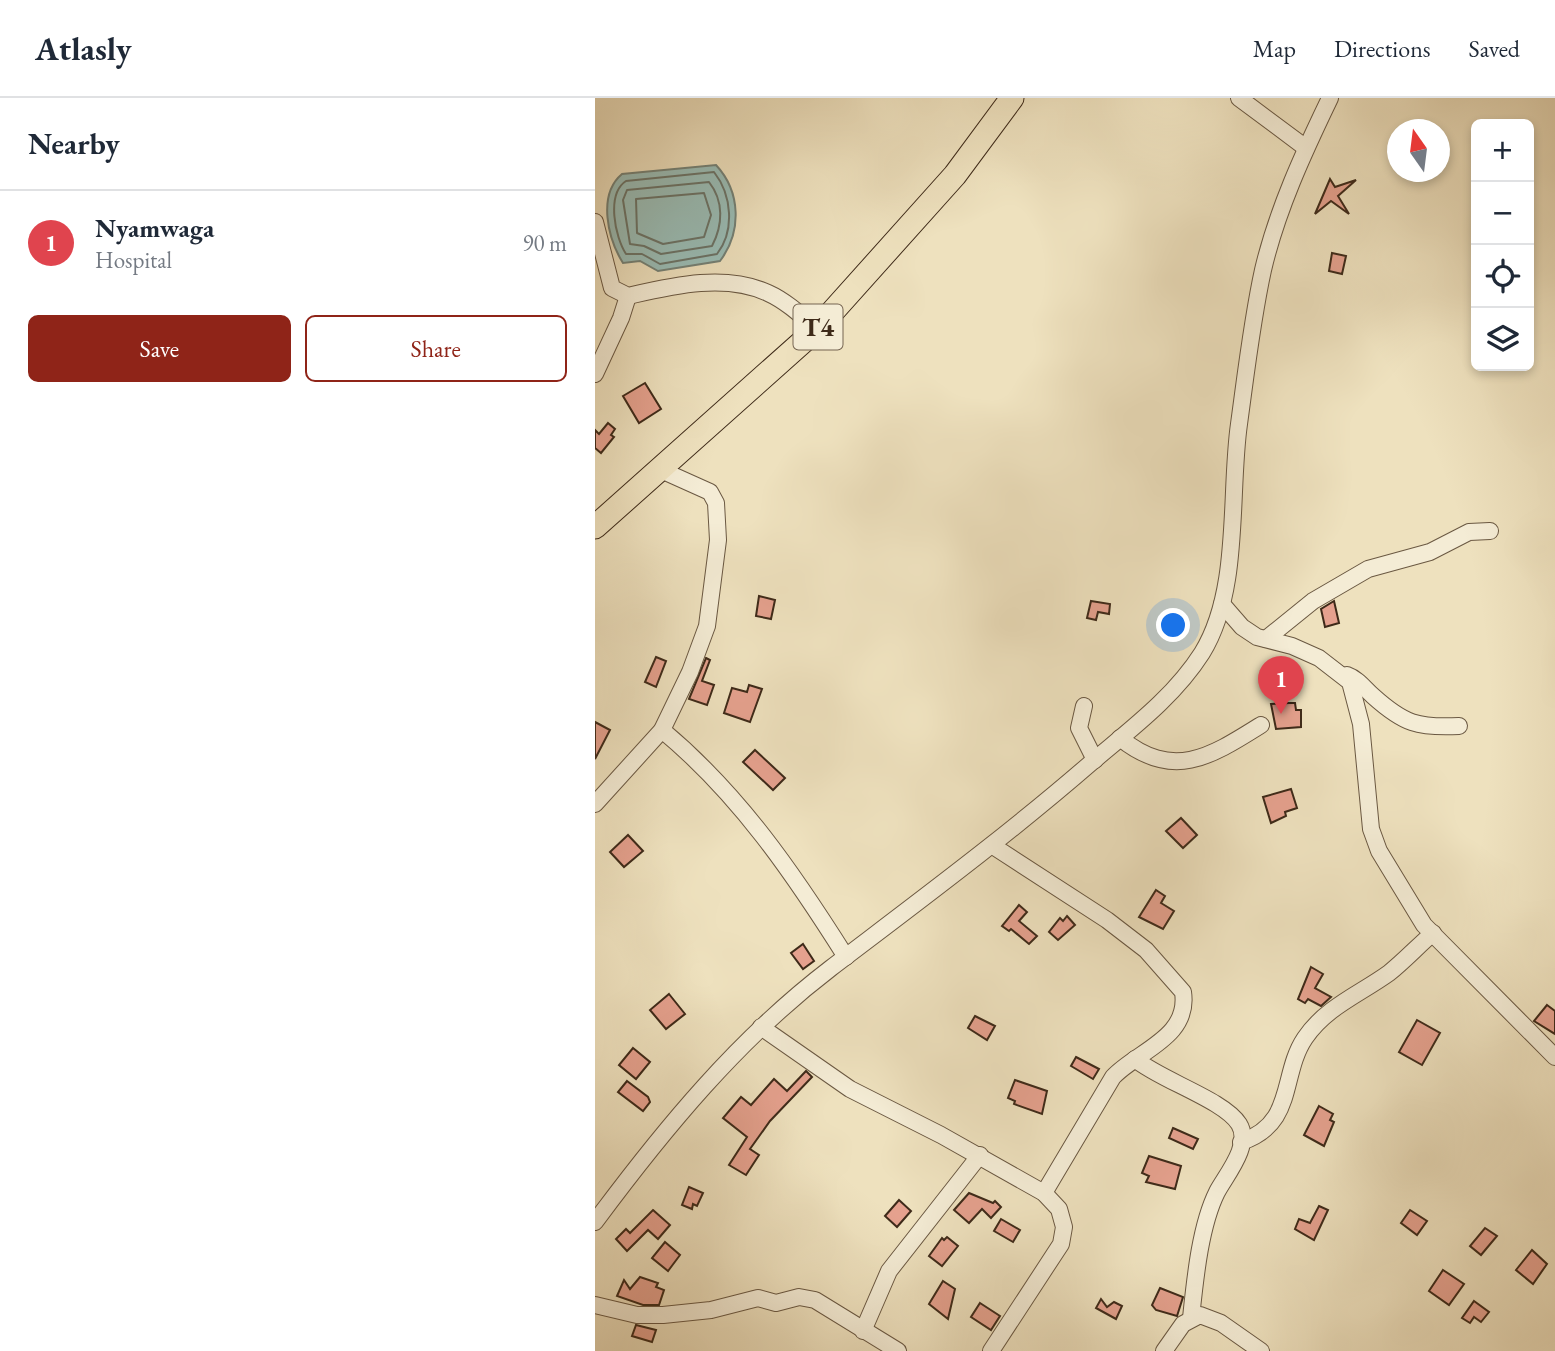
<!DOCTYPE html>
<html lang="en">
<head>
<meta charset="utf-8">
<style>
  :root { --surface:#fff; --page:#f6f6f7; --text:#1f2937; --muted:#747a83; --line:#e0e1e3; --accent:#8f2418 }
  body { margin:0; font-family:"EB Garamond",serif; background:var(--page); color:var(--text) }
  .controls { position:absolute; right:21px; top:21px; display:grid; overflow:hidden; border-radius:10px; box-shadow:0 4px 10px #0003 }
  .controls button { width:63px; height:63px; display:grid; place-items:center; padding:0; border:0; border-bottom:2px solid var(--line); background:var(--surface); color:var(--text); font:35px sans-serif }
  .compass { position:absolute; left:792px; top:21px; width:63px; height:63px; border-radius:50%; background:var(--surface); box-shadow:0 4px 10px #0003; rotate:346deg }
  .you { position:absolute; left:579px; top:528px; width:24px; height:24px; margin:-18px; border:5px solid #fff; border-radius:50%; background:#1a73e8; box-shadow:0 0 0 10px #1a73e833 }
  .badge { display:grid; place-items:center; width:46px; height:46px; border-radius:50%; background:var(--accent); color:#fff; font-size:23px; font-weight:700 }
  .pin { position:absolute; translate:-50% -58px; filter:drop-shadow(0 2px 4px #0008) }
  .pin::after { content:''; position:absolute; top:37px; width:24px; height:21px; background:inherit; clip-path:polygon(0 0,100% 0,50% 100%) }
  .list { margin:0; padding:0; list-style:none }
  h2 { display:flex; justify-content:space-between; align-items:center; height:91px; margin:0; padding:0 28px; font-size:30px }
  h2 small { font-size:23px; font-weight:400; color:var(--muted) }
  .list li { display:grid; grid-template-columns:46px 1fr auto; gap:21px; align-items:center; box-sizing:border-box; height:105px; padding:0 28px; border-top:2px solid var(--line) }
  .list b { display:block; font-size:26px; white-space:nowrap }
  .list p { margin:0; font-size:23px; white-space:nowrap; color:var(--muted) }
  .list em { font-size:23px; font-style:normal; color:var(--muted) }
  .actions { display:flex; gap:14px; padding:21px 28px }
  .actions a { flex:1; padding:16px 0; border:2px solid var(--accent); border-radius:10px; text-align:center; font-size:24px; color:var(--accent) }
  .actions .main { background:var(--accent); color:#fff }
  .icon { flex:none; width:38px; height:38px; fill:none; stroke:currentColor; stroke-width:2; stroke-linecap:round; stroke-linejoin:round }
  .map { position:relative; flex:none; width:960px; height:1253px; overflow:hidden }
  header { display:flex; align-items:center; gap:42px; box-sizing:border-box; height:98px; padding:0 35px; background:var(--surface); border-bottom:2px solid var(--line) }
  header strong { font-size:33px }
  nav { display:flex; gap:38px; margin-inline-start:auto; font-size:24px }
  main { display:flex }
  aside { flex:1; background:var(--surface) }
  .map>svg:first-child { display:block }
  .water { fill:#9abdb6; stroke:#758277; stroke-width:2 }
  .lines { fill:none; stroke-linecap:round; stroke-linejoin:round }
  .shore { stroke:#6c7468; stroke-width:2 }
  .building { fill:#e5a18e; stroke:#3e2a19; stroke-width:2 }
  .minor-casing { stroke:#6a5842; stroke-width:18 }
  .highway-casing { stroke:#3e2a19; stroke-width:25 }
  .minor { stroke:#f4ecd5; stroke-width:16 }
  .highway { stroke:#eee1be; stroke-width:23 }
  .labels { text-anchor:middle; stroke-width:5; stroke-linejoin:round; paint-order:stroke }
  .shield { fill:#f4ecd5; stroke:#756451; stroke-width:2 }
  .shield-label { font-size:26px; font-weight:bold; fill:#3e2a19 }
</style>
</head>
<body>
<header>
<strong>Atlasly</strong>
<nav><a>Map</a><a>Directions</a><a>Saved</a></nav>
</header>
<main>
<aside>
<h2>Nearby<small></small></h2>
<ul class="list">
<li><span class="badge" style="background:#e0444e">1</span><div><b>Nyamwaga</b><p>Hospital</p></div><em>90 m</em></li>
</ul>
<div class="actions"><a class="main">Save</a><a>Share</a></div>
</aside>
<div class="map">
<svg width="960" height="1253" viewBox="0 0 960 1253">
  <rect width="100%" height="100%" fill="#eee1be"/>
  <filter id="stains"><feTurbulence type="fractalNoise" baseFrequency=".00286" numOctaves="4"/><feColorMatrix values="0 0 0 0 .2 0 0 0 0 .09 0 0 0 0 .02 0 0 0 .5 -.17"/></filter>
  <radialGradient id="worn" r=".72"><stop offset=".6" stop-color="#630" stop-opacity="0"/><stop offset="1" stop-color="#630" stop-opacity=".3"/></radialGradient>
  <path class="water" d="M121,67c25,27 26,67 4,96l-62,10 -18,-10 -17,2c-15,-24 -26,-68 -1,-89z"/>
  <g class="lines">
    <g class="shore">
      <path d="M119,74c18,23 21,59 3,82l-57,10 -18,-10h-16c-11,-17 -20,-60 0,-73z"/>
      <path d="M114,84c15,19 14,43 3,64l-51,8 -17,-8 -14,-2 -7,-44 4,-10z"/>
      <path d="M109,95l7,22 -7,22 -41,7 -26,-11 -1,-34z"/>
    </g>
  </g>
  <g class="building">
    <path d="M735,81l5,8 21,-7 -18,16 11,18 -18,-13 -16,13z"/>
    <path d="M737,155l14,3 -4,18 -13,-3z"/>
    <path d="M50,285l16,26 -22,14 -16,-27z"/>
    <path d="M13,325l7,6 -4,6 3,2 -13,16 -6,-5v-18l4,4z"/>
    <path d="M164,498l16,4 -4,19 -15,-3z"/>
    <path d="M496,503l19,3 -1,10 -11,-2 -2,8 -9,-2z"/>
    <path d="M739,503l5,22 -14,4 -4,-18z"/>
    <path d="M61,559l10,4 -10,26 -11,-5z"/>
    <path d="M111,560l4,2 -8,21 12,4 -7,20 -18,-6z"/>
    <path d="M154,587l13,4 -12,33 -26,-9 8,-25 15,4z"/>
    <path d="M694,605h6l1,7h5v17l-25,2 -5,-25z"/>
    <path d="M0,624l15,8 -15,29z"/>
    <path d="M160,652l30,28 -12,12 -30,-28z"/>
    <path d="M696,691l6,19 -12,4 1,4 -15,7 -8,-26z"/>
    <path d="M586,720l16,17 -14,13 -17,-17z"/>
    <path d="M33,737l15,16 -19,16 -14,-15z"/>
    <path d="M561,792l9,6 -4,7 13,8 -11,18 -24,-12z"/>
    <path d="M424,807l8,7 -8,9 18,15 -8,8 -18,-15 -2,2 -7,-5z"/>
    <path d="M472,818l8,9 -17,15 -9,-8 11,-14 3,3z"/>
    <path d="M208,846l11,17 -11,8 -12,-16z"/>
    <path d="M716,869l12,7 -8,14 16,9 -10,9 -13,-7 -3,4 -7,-4z"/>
    <path d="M74,896l16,20 -19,15 -16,-19z"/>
    <path d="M952,907l8,6v23l-21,-13z"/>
    <path d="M380,918l20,10 -8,14 -19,-12z"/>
    <path d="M822,922l23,13 -18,32 -23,-13z"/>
    <path d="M38,950l17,14 -14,17 -17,-14z"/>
    <path d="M481,959l23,12 -6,10 -22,-13z"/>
    <path d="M211,973l6,6 -42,44 -20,28 9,6 -13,20 -17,-10 18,-28 -24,-19 18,-21 10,8 23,-26 13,12z"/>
    <path d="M420,982l32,11 -5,23 -28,-10 1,-3 -7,-3z"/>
    <path d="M32,983l21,16 2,5 -7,9 -25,-19z"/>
    <path d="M724,1008l14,8 -3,6 4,2 -10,24 -20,-11z"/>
    <path d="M578,1030l25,11 -5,10 -24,-11z"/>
    <path d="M554,1058l32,10 -6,23 -29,-7 3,-6 -7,-3z"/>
    <path d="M94,1089l14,6 -6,13 -4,-2 -1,5 -10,-4z"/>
    <path d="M374,1095l24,10 2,-2 6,6 -10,11 -9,-9 -13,14 -15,-13z"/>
    <path d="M304,1102l12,11 -14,16 -12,-11z"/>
    <path d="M724,1108l9,4 -14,30 -19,-11 4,-10 11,4z"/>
    <path d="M58,1112l17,15 -12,14 -10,-9 -21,21 -11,-12 10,-10 4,4z"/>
    <path d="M815,1112l17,11 -10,14 -16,-12z"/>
    <path d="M406,1121l19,11 -7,12 -19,-11z"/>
    <path d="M890,1130l12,8 -16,19 -11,-9z"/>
    <path d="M352,1139l11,9 -16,20 -13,-10 13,-18 2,2z"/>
    <path d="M70,1144l15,13 -12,16 -16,-13z"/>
    <path d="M937,1152l15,14 -14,20 -17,-14z"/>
    <path d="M848,1172l21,14 -15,21 -20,-14z"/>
    <path d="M45,1179l18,6 -2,4 8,3 -5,15h-16l-26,-9 7,-16 6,9z"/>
    <path d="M348,1183l12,8 -7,30 -19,-15z"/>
    <path d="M565,1190l23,9 -6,19 -21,-6 -4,-5z"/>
    <path d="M506,1201l6,8 7,-5 8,4 -6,13 -20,-11z"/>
    <path d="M879,1203l15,11 -8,10 -7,-5 -4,6 -8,-5z"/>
    <path d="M385,1205l20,13 -9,14 -20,-13z"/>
    <path d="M41,1227l20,5 -4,12 -20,-6z"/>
  </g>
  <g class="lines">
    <defs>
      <g id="minor">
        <path d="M644,0l67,50"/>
        <path d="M0,124l17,66 16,8c44,-10 97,-23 140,-3 18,8 34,23 49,36"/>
        <path d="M0,276l26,-56 7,-22"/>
        <path d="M627,506l20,23 15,10 35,9 27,12 31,24 11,42 10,105 8,22 45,74 131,132"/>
        <path d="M671,541l47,-38 55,-32 62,-17 39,-20 21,-1"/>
        <path d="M752,577c11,4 17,13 26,21 31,28 45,32 86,30"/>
        <path d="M489,608l-5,22 16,32"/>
        <path d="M67,632c77,64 131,143 184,227"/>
        <path d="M525,640c53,43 90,19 141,-13"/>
        <path d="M0,706l67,-74 28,-58 17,-46 11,-86 -2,-37 -6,-11 -49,-22"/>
        <path d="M398,748l114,74 39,30 37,42c7,46 -46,59 -70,85l-69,116"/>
        <path d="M166,929l89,62 91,46 103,58 15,16 5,18 -3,17 -70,107"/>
        <path d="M540,961c25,21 89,41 104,65 13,21 -13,51 -22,68 -17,34 -22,88 -26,126"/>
        <path d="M646,1044c55,-18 39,-67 64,-104 21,-31 55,-44 84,-65 15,-12 29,-27 44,-40"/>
        <path d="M0,1124c69,-93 143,-183 236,-254 88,-67 177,-133 261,-206 39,-33 82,-65 110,-109 39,-63 27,-159 37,-229 7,-51 13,-104 24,-154 14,-60 41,-118 67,-172"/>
        <path d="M0,1207l42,10h26l48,-5 47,-12 18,5 23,-6 16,3 83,51"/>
        <path d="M268,1233l26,-60 91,-116"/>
        <path d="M569,1253l19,-27 17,-9 21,8 40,28"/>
      </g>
      <path id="highway" d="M0,429l222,-198 138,-154 57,-77"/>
    </defs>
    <use href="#minor" class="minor-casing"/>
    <use href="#highway" class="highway-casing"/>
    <use href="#minor" class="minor"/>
    <use href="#highway" class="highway"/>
  </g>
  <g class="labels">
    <rect class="shield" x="198.5" y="206.5" width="49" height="45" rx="5"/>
    <g class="shield-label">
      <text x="223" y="238">T4</text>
    </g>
  </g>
  <rect width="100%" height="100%" filter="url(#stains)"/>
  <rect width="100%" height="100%" fill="url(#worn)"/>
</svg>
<div class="controls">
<button>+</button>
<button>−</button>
<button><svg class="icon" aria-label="locate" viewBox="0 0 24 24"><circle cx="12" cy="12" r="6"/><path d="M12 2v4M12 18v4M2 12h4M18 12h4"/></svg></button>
<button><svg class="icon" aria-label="layers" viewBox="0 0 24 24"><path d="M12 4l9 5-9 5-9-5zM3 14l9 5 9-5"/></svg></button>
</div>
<svg class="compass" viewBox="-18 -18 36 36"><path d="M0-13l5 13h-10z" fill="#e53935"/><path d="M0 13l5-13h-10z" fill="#747a83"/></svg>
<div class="you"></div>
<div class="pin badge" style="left:686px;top:616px;background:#e0444e">1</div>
</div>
</main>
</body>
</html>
